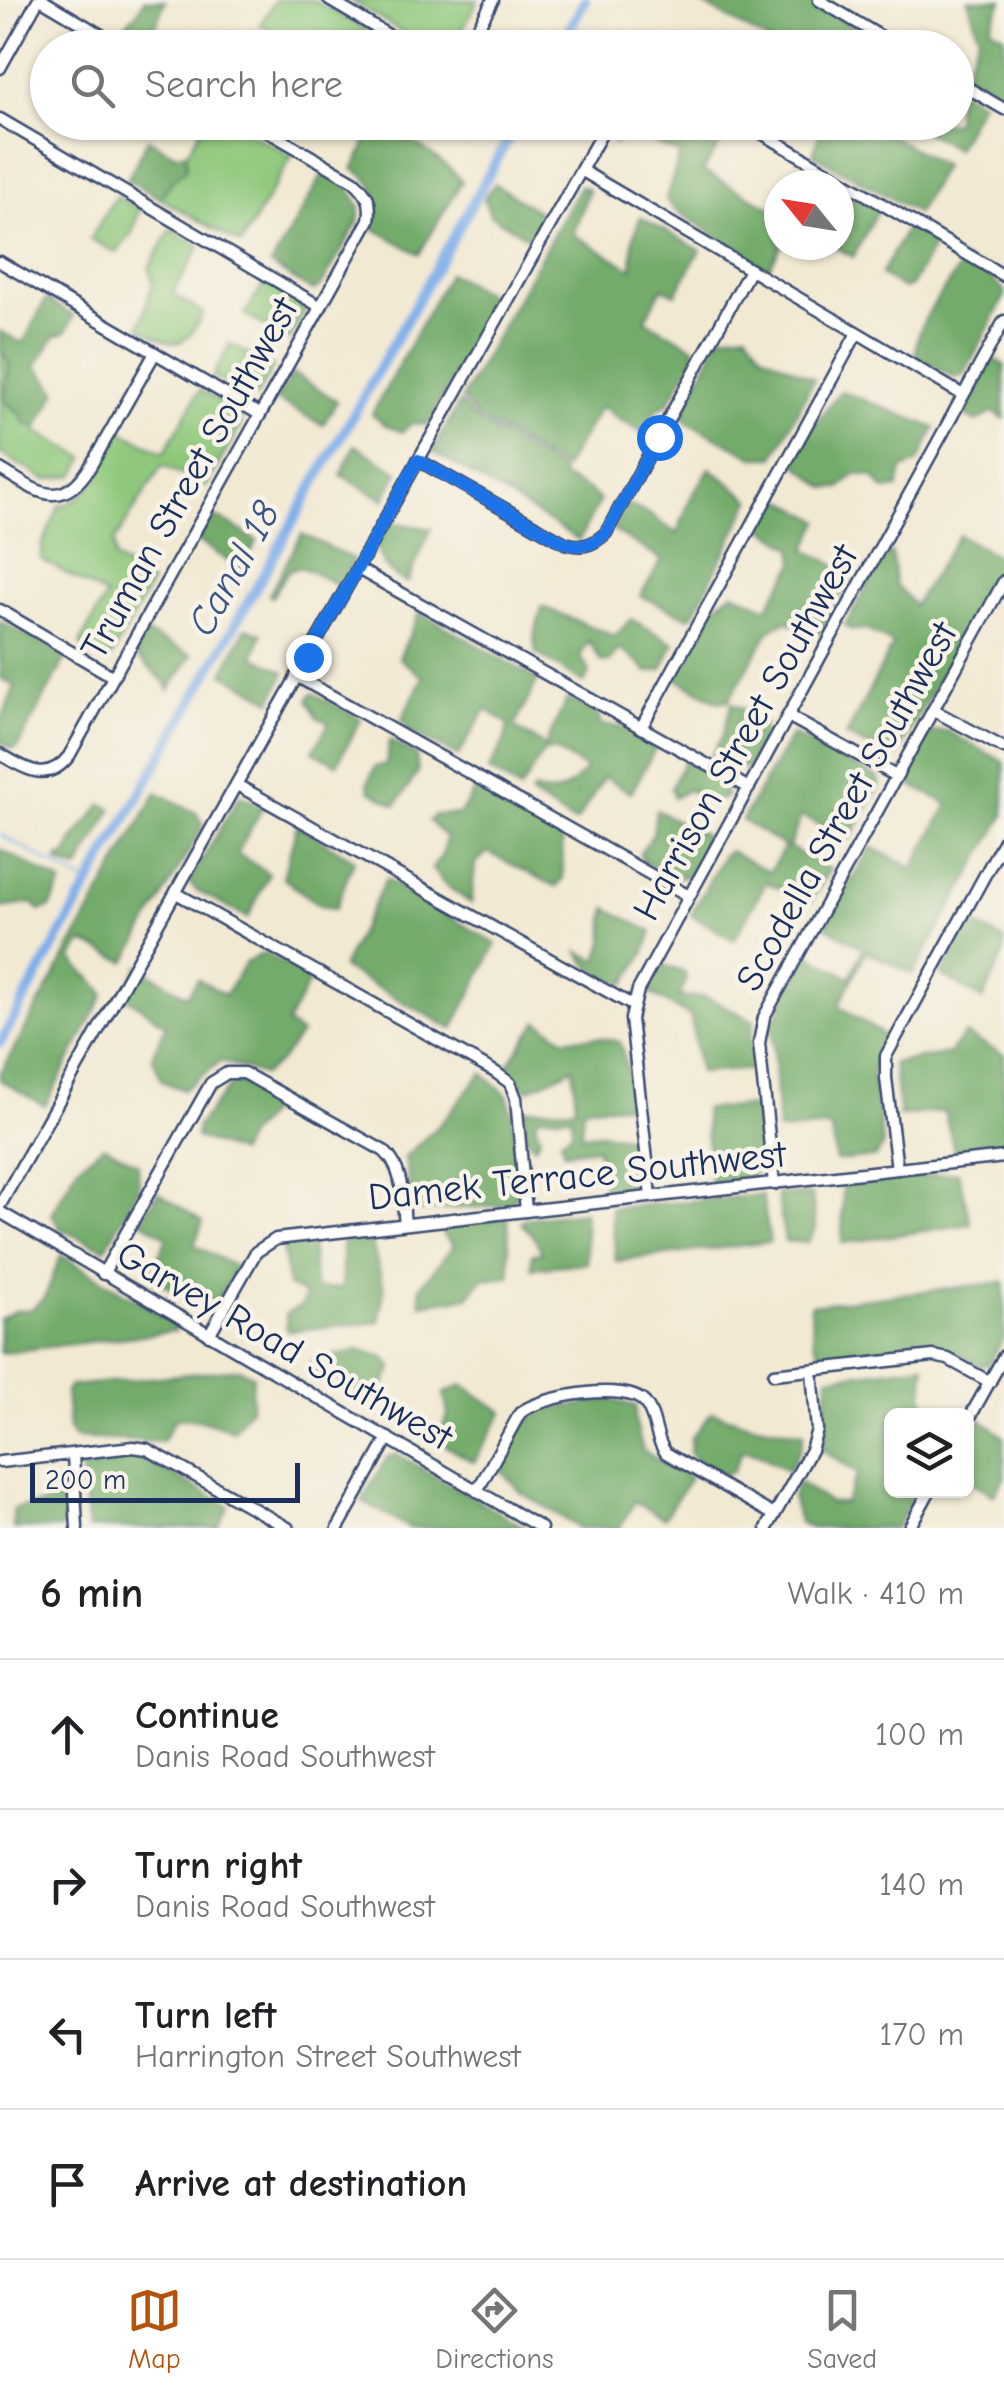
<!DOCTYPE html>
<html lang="en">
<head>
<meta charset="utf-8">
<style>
  :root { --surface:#fff; --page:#f2f2f2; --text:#202124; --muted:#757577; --line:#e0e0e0; --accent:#b45309 }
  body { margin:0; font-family:"Comic Neue",sans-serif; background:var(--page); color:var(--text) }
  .controls { position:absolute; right:30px; bottom:30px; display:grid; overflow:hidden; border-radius:15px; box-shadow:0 2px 8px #0004 }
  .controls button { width:90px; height:90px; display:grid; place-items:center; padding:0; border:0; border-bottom:2px solid var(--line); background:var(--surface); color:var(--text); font:50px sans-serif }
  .compass { position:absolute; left:764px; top:170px; width:90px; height:90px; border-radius:50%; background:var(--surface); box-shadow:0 2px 8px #0004; rotate:300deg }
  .scale { position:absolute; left:30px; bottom:25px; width:270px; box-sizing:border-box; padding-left:10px; border:5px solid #1b2f5e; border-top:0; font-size:28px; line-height:35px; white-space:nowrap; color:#1b2f5e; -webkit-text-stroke:8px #f7f3e8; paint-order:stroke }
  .stop { position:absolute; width:30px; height:30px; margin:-22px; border:8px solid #1a73e8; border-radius:50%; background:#fff }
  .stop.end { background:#1a73e8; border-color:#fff; box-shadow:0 2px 10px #0008 }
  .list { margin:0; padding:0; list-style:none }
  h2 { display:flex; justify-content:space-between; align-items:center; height:130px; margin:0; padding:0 40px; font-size:42px }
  h2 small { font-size:32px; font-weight:400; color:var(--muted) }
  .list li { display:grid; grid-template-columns:65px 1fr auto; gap:30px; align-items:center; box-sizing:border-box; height:150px; padding:0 40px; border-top:2px solid var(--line) }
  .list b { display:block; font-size:38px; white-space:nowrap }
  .list p { margin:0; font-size:32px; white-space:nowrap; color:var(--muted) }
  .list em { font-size:32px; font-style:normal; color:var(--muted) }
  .icon { flex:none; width:55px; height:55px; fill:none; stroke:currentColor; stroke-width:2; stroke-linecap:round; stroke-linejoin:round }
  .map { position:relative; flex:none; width:1004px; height:1528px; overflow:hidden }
  .search { position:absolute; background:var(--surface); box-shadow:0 2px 8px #0004; left:30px; right:30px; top:30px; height:110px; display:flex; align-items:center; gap:25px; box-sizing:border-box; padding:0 35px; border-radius:55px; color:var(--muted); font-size:38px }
  .sheet { height:730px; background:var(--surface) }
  nav { display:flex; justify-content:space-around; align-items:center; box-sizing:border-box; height:140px; border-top:2px solid var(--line); background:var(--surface); font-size:28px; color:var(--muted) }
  nav a { display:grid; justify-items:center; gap:5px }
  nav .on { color:var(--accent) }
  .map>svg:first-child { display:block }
  .green { fill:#8fc87b; stroke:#557c6c; stroke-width:2.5 }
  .forest { fill:#73ac6b; stroke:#476e64; stroke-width:2.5 }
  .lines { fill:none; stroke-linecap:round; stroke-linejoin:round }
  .stream { stroke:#7fafea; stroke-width:2.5 }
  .canal { stroke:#7fafea; stroke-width:10 }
  .minor-casing { stroke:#3b4b70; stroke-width:15 }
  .minor { stroke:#fff; stroke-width:10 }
  .route { stroke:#1a73e8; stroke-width:12 }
  .labels { text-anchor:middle; stroke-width:9; stroke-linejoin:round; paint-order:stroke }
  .street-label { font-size:38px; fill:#1b2f5e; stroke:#f7f3e8 }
  .water-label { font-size:40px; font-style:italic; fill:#395588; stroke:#f7f3e8 }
</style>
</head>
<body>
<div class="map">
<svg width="1004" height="1528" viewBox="0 0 1004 1528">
  <rect width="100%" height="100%" fill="#f7f3e8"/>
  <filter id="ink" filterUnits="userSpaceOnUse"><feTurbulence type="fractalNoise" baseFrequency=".01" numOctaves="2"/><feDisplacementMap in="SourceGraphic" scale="20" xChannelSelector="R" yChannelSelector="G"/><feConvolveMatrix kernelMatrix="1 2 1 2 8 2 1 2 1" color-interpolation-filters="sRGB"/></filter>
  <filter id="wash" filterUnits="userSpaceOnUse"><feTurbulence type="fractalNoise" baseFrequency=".0048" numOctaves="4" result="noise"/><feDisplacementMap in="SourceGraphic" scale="40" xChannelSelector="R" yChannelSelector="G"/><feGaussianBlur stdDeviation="2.25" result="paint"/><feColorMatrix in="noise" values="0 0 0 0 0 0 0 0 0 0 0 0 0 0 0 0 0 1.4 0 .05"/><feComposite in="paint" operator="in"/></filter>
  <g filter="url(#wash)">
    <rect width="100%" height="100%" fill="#f2e9d3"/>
    <g class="green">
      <path d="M275,0h38l62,34 3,9 -2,4h-77l-39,-22z"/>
      <path d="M350,0h128c-15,29 -19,48 -56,44z"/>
      <path d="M204,123h27l61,33 -51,88 -81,-46 12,-17 14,-12 1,-16z"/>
      <path d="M116,196l24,13 -7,22 -16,22 -27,-14z"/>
      <path d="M171,229l29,17 -27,48 30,19c-19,38 -28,36 -63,14l13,-45 -4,-14z"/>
      <path d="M265,282l35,19 5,10 -16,29 -44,-26z"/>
      <path d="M230,344l43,23 -17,30 -43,-20z"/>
      <path d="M2,349l7,13 -4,40 16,12 4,10 13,2 -2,5 49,27 -10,17 -29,5 -46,-27z"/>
      <path d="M200,390l41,22 -1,15 -34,59 -44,-21 -48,77 1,17 36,24 -39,73 -7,2 -19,-7 -6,-8 26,-47 -65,-37 2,-16 17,-38c31,-3 47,-51 60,-75l44,23z"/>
    </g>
    <g class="forest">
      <path d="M144,0l21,1 -17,46h-11l-20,-14 20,-20z"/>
      <path d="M696,0h113l77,45 -108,2z"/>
      <path d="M968,0h34l-12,27 14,8v65l-40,-27 15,-37z"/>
      <path d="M957,88l24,14 -25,47 -47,-26 47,-1z"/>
      <path d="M368,123c22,0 80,40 94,58l-43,73 -48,-27c12,-26 7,-44 -18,-58l10,-19z"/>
      <path d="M614,123h119l-30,48 76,41v33h3l-14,24 -94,-60 -8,-10 14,-45 -54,-23 -11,13 -5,-12z"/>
      <path d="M823,123h46l74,43 -26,47 -104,-59z"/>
      <path d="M148,139l26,15 13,-1 -1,16 -15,13 -11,16 -33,-18z"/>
      <path d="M324,172l24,14 12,21 -2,15 -37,64 -8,5 -42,-26z"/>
      <path d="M495,184l48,31 -11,25 -42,-25 -6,-17z"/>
      <path d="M839,185l40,23 -26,49 -22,-12h8z"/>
      <path d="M580,186l9,4 -16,44 59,35 1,-29 7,-23 60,33 -24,44 -14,-6 -17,32 49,27 2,7 -28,50 -12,6 -12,23 -25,-13 -18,-14 -37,62 -89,-53 -13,-17z"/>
      <path d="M908,225l28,17 -25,44 -7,3 -23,-14z"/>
      <path d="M964,260l27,18 13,13v6l-39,76 -9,5 -40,-21c-3,-36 31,-67 48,-97z"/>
      <path d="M449,273l47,26 -68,126 -17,-2 -8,9 -18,-7 -13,-11z"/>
      <path d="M46,299l28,17 -9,17 -10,3 -19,30 21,25 -19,35 -13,-2 -4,-10 -16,-12 4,-40 -9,-12v-19l23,12z"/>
      <path d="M747,332l15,21 52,26 -40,78h-20l-69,-36 -1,-10 37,-76z"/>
      <path d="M993,358l11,7v54l-11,-7 -16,10 -13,-7z"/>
      <path d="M292,373l45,28 -14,24 -47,-25z"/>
      <path d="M841,391l94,37 -17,34 -16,8 -4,18 -14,2 -11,-14 -18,-2 -15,14h-14l-31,-25 17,-36z"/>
      <path d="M460,402l12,15 90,54v6l28,14 10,9 -21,40 -147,-89z"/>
      <path d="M355,445l43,27 -14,28 -43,-25z"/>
      <path d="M710,468l41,32 -58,115 -5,2 -48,-21 22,-36 -49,-30 13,-26 23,10 28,20 13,-35z"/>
      <path d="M777,496l43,25 -14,29 40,20 3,16 -14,15 -13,34 -36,-14 -17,10 -40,69 -11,2 -42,-24 38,-71 19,-15 34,16 28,-45 -2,-15 -34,-23z"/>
      <path d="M211,516l12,4 34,21 -16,29 -43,-29z"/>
      <path d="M391,522l40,7 -24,54c-19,-10 -28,-20 -31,-41z"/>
      <path d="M302,534l51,25 -12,27 -40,-19 -13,4 -16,26 -3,-2z"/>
      <path d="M959,535l45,25 -107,195h-11l-40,-19 47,-92 -28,-15 -13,1 -7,-4 41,-75 6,3 3,30 19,21z"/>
      <path d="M542,607l73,29 16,-17 43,24 -12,27 -15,2 -11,-12 -18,-11 -8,13 -9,-1 -12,-20 -9,15 10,16 -6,11 -48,-30 -2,-15z"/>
      <path d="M420,612l118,68 -24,47 31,19 22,-47 30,11 4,16c22,-2 40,5 54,23l-24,44 -27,-16 -27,44 -4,1 -42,-27 3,-5c22,9 38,-3 52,-21l-32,-19 -10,1 -24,39 -31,-20 16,-30 3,-16 -22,-15 -28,47 -50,-25 -6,-12 21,-42 -24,-19z"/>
      <path d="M0,621l67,35 -50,92 -6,1 -11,-8v-18l15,-37 -15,-8z"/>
      <path d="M246,628l16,6 -8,22 31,16 -13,29 -49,-28z"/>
      <path d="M145,633l47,22 -23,35 -4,-8 -32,-29z"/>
      <path d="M313,693l48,26 -24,45 -24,-13 16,-28 -12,-6 -9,-18z"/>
      <path d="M732,703l30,17 2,14 -16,35 -27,-4 -10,-9 11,-19z"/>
      <path d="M947,731l57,31v54l-91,158 -47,-23 -27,55 47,31 -14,35 11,72 -7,13 -40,4 -5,-34 -53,4 -6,-106 23,-51 13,-20 42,24 13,-30 -38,-22 46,-79 42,21 35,-64 -44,-22 25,-50z"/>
      <path d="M792,734l86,44 2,7 -30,54 -49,-23 -12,31 41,23 -20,32 -44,-20 -32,58 -43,-25 33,-61 5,-3 40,21 16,-25 -43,-27z"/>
      <path d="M390,740l26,15 2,17 -22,33 -26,-14 -2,-8 7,-16 11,-3z"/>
      <path d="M685,759l39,25 2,13 -14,6 -24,-13 -14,8 -3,-10z"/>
      <path d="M477,787l85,48 1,44 -6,8 -70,-35 -12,12 -4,39 -26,-18 -13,-16 10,-14 4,-18 -17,-16 6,-6 25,-1z"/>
      <path d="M157,792l39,21 8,11 -78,138 -43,-20 -11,16c9,16 25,21 32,37l-59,111 -45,-26v-6z"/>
      <path d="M240,795l23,12 -26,46 32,21 -21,44 -52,-28 -7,-8z"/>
      <path d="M102,804l10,5 -34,61 -19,-7 -1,-5 9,-3 5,-13z"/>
      <path d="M656,810l49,25 -3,26 -14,15 -12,1 -34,-15 -2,-9 13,-19z"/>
      <path d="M297,825l57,35 -19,49 -17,-5 -35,-26z"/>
      <path d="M0,849l62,34 -12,25 -10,3 -7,-8 -33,5z"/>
      <path d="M386,879l110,65 -43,85 -111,-61z"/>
      <path d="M607,908l45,24 -8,22 -19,30c-19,-6 -36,-12 -46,-32l18,8c13,-25 4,-28 10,-52z"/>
      <path d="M970,922l34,18v12l-21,48 -42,-26z"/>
      <path d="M265,953l46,25 -24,46 14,10 -21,27 -17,14 -42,-14 -38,29 -21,-9 -10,-25 14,-31 -42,-30 15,-29 48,30 11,-17 27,16 21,-33z"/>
      <path d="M664,965l21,8 1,8 -7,16h27l48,24 -3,16 1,32 -53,4 -8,-56 -45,-26 7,-15z"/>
      <path d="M538,1021l27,18 32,-2 23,5 11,43 -4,20 -44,2 -2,28 19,-2 35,5 3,47 -34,7 -7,-44 -33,4 -3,-13 11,-7v-16h-33l-4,7 5,14 -5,9 -10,-9v-28l51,-1 -3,-40 -45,22 -19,-15 -1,-10z"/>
      <path d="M965,1034l39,21v93l-49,5 -11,-42 -44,5 -7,-53 56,-10z"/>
      <path d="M482,1073l25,22 5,17 7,75 -4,11 -7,7 -88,6 -8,-3 -7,-51 36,-34z"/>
      <path d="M235,1080l29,14 11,12 -28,31 -8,16 -43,-16 1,-11z"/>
      <path d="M755,1106l8,56c-11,21 -31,18 -52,21l-7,-74z"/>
      <path d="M104,1145l34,19 1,24 -34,61 -45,-20 -8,-15 25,-47z"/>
      <path d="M958,1172l13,52 -129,19 1,-58z"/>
      <path d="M158,1192l45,30 -9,23 42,22 -21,37 -12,3 -49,-28 -3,-7 16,-35 -26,-16z"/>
      <path d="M777,1194l35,1 4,33 -9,15 -22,-2z"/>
      <path d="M762,1195l8,47 -154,19 -5,-53z"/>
      <path d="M584,1212l3,51 -55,5v-14l10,-2 -9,-17 -12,-12 2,-4z"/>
      <path d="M508,1218l2,58 -28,3 -14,18 -47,7 -1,-17 34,-42 -12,-11 2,-8z"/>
      <path d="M348,1237l24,7 12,44 -5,34 -92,9 -1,-17 15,-8 5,-11 -18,-9 -5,-33 3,-11h25l4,47 27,-1v-46z"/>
      <path d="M61,1255l111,67 3,9 -175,22v-34l14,-8 18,-2 13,-12z"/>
      <path d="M1004,1282v55l-15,27 -9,2c-11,-6 -23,-14 -35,-17 -42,-11 -84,15 -125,4l-6,-11 -4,-37z"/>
      <path d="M360,1350l24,7 9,10 -18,38 -42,-29 -19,-3 -2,-12z"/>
      <path d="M925,1365l-2,32 11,18 -42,1v74l24,1 -20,37h-85l-12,-6 -7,-26 7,-14 30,21h16l13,-29 -35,-24 5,-73z"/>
      <path d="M239,1369l14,6 -2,32 -18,24c-19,-8 -37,-14 -58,-12l-13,23 -87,-4 -6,-8 -3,-39 5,-5z"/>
      <path d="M463,1385l40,27 -29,50 -38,-22 12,-24 -4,-23z"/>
      <path d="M611,1400l25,6 -1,15 8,30 47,27 -26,40 -30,-16 -14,26h-40l-58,-35 -24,-26 25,-43 25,-15z"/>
      <path d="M712,1412l38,12 54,9 -3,14 -13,24 -30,-17 -16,-4 -9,21 -14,5 -22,-14 -7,-9 1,-15z"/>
      <path d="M981,1419l23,18v41l-10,17 -27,-16v-34z"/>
      <path d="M135,1454l94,52 -11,22h-130l-8,-66z"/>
      <path d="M397,1454l129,74h-116l-48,-27 25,-44z"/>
      <path d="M65,1499v29h-52v-19z"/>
    </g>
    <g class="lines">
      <path class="stream" d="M0,834l89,51"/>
      <g class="canal">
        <path d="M559,48l26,-48"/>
        <path d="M0,1043l518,-921"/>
      </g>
    </g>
  </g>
  <g filter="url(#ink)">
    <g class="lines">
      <defs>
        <g id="minor">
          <path d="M42,0l81,48"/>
          <path d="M329,0l81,48"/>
          <path d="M819,0l81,48"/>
          <path d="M467,48l26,-48"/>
          <path d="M0,68l38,-68"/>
          <path d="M956,81l48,28"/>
          <path d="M0,119l321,188"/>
          <path d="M743,122l261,154"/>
          <path d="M581,170l382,225"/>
          <path d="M0,262l259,152"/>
          <path d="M418,460l147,83c18,5 27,3 41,-10l144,-263"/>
          <path d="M0,469c37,22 61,44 90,-2l65,-114"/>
          <path d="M358,569l391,219"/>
          <path d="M0,610l112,66"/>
          <path d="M296,676l393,220"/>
          <path d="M933,710l71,38"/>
          <path d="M788,716l108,60"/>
          <path d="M641,728l216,-395"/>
          <path d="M0,754c26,15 47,30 69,2l300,-536c3,-18 -1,-26 -15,-39l-103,-59"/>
          <path d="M237,785l395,220"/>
          <path d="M176,893l319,179 15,11 6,15 10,113"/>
          <path d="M897,1169l-11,-91v-22l118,-216"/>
          <path d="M774,1184l-15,-141 5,-26 240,-436"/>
          <path d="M651,1196l-20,-177 7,-29 366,-669"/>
          <path d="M0,1205l608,-1083"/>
          <path d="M0,1212l541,316"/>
          <path d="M103,1274l108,-191 16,-10h17l140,78c20,18 18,47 21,73"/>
          <path d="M209,1335l47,-83 20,-13 728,-82"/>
          <path d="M774,1374l159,-18 15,3 42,23"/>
          <path d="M966,1424l38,-68"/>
          <path d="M73,1454l4,74"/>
          <path d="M0,1462l133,-15 14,2 141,79"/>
          <path d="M477,1491l43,-78c20,-17 107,-32 125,-10 12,15 9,35 21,50l108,62"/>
          <path d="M338,1528l50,-90"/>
          <path d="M767,1528l44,-78 6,-20 -5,-59"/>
          <path d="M909,1528l21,-38"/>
        </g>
      </defs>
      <use href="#minor" class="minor-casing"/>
      <use href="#minor" class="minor"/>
    </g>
  </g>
  <g class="lines" filter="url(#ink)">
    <path class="route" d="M308,657l110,-197 147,83c18,5 27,3 41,-10l53,-96"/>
  </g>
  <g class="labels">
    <g class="street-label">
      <text transform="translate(189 478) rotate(-61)" y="13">Truman Street Southwest</text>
      <text transform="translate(745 732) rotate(-61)" y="13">Harrison Street Southwest</text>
      <text transform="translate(846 806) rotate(-61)" y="13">Scodella Street Southwest</text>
      <text transform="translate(577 1175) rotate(-6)" y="13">Damek Terrace Southwest</text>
      <text transform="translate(285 1345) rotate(30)" y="13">Garvey Road Southwest</text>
    </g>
    <g class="water-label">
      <text transform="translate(233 568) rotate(-61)" y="14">Canal 18</text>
    </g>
  </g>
</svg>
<div class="controls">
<button><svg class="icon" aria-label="layers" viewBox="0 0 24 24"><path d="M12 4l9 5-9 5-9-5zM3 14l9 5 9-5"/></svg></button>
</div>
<svg class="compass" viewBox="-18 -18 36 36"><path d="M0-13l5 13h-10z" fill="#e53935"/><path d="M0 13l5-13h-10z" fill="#757577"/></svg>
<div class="scale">200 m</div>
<div class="stop" style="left:659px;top:437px"></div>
<div class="stop end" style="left:308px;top:657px"></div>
<div class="search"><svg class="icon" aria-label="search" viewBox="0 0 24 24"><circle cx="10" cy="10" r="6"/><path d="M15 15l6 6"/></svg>Search here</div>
</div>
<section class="sheet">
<h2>6 min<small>Walk · 410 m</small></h2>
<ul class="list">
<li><svg class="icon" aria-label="ahead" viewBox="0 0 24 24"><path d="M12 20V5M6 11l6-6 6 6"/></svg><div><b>Continue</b><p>Danis Road Southwest</p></div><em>100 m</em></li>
<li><svg class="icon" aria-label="right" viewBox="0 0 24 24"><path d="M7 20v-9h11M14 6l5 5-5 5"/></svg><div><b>Turn right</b><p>Danis Road Southwest</p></div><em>140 m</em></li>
<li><svg class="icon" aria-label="left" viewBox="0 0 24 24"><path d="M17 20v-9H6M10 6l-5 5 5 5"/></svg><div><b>Turn left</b><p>Harrington Street Southwest</p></div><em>170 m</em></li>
<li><svg class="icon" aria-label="arrive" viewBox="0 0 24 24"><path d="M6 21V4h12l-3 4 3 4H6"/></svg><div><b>Arrive at destination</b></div></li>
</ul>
</section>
<nav>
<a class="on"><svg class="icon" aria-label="map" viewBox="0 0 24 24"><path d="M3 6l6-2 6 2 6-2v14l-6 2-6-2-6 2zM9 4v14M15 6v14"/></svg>Map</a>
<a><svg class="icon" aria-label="directions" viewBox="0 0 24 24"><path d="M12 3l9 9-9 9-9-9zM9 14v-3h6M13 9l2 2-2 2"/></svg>Directions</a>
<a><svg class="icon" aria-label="saved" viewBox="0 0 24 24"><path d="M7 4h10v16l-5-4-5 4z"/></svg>Saved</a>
</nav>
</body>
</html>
